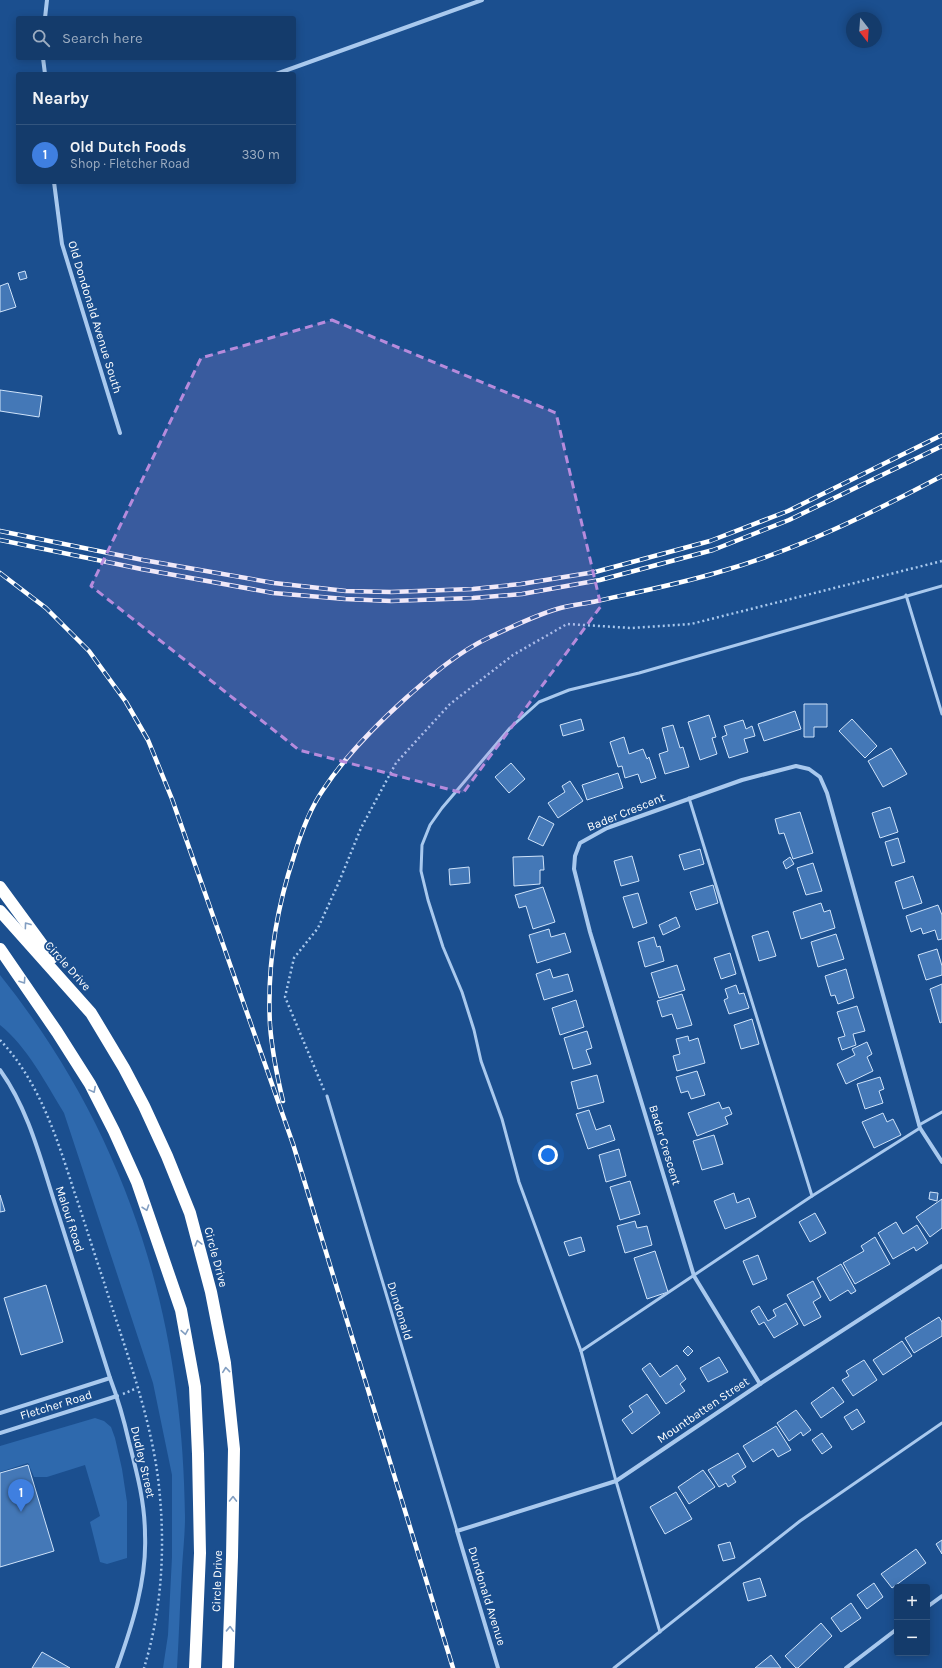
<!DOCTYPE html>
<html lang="en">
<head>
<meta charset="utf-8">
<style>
  :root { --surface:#143b6b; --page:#1d4271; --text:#f1f3f6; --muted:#9dadc1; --line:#33557e; --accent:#90b9f0 }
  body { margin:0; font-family:Karla,sans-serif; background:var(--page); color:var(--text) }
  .controls { position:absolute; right:12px; bottom:12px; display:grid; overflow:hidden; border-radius:4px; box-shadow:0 2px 10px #0003 }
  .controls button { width:36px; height:36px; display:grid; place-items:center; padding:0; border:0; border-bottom:1px solid var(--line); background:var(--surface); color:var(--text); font:20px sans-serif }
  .compass { position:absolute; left:846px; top:12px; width:36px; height:36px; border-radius:50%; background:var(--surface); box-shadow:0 2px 10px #0003; rotate:163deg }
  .you { position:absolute; left:548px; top:1155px; width:14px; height:14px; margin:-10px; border:3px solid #fff; border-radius:50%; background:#1a73e8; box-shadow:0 0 0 6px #1a73e833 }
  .badge { display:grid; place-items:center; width:26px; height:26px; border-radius:50%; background:var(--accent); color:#fff; font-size:13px; font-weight:700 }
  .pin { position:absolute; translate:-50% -33px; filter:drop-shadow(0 1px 2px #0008) }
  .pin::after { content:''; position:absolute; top:21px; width:14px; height:12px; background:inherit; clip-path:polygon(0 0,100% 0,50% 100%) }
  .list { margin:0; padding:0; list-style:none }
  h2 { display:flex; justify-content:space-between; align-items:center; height:52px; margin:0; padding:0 16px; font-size:17px }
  h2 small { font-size:13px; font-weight:400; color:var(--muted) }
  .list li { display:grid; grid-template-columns:26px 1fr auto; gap:12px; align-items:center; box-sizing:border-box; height:60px; padding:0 16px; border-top:1px solid var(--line) }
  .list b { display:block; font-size:15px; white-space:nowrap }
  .list p { margin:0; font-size:13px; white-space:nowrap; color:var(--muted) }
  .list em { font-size:13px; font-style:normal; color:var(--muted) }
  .icon { flex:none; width:22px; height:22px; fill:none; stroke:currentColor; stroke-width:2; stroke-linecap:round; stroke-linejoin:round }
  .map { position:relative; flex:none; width:942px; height:1668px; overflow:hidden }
  .search { position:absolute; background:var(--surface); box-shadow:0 2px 10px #0003; left:16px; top:16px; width:280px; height:44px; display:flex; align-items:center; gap:10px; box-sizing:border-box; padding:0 14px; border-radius:4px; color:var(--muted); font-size:15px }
  .panel { position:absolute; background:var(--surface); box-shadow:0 2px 10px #0003; left:16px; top:72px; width:280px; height:112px; border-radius:4px }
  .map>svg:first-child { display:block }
  .green { fill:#2e69ad }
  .building { fill:#4478b7; stroke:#cfe3fa }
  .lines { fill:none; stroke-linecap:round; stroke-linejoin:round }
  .path { stroke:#a9c9ee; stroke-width:2.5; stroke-dasharray:2 3; stroke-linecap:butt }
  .lane { stroke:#a9c9ee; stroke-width:3 }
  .street { stroke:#a9c9ee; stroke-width:4 }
  .highway { stroke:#fff; stroke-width:12 }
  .rail-casing { stroke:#fff; stroke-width:4.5 }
  .rail { stroke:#1b4f8f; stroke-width:3; stroke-dasharray:9; stroke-linecap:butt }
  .oneway { stroke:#829ec1 }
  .marked { fill:#b68bdc; fill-opacity:0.2; stroke:#b68bdc; stroke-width:3; stroke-dasharray:8 5; stroke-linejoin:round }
  .labels { text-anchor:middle; stroke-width:3.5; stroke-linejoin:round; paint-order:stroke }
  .street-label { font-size:12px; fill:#fff; stroke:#1b4f8f }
</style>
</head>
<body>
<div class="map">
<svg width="942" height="1668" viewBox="0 0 942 1668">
  <rect width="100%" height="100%" fill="#1b4f8f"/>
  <g class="green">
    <path d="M0,975c127,159 183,340 185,542 0,17 -2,34 -3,51 -2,34 -3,67 -5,100h-14l5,-33 4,-78v-82l-19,-92 -89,-270c-17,-28 -38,-68 -64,-88z"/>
    <path d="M95,1418l9,3 7,6 4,11 7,31 5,33v56l-20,6 -7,-2 -10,-40 10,-6 -15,-51 -38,12h-13l-6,-14 -28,9v-26z"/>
  </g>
  <g class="building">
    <path d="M25,271l2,7 -7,2 -2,-7z"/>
    <path d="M8,283l8,24 -16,5v-26z"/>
    <path d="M0,390l42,6 -3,21 -39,-6z"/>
    <path d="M804,704h23v23h-13v10h-10z"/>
    <path d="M795,711l6,18 -37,12 -6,-17z"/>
    <path d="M709,715l7,22 -4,1 5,16 -17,6 -12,-38z"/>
    <path d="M581,719l3,11 -21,6 -3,-11z"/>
    <path d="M852,719l25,27 -12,12 -26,-27z"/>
    <path d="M743,720l3,9 6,-3 3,10 -11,3 4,13 -19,6 -7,-21 5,-2 -3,-9z"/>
    <path d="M673,725l7,23 3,-1 6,20 -24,7 -6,-20 9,-3 -6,-23z"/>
    <path d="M624,737l5,17 14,-5 4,10 2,-2 7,21 -15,5 -3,-9 -13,4 -3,-12 -4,1 -8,-25z"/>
    <path d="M891,748l16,26 -24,13 -15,-26z"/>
    <path d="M511,763l14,16 -16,14 -14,-16z"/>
    <path d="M618,773l5,15 -36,12 -5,-15z"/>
    <path d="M570,781l13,20 -25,17 -10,-15 17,-11 -3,-6z"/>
    <path d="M890,807l8,25 -18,6 -8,-25z"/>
    <path d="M800,812l13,41 -20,6 -9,-26 -5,1 -4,-15z"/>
    <path d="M539,816l15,8 -11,22 -15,-7z"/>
    <path d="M898,838l7,24 -13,4 -7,-24z"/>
    <path d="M700,849l4,15 -20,6 -5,-15z"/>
    <path d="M543,856l1,14h-4v14l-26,2 -1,-29z"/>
    <path d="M632,856l7,25 -18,5 -7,-25z"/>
    <path d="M790,857l4,7 -8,5 -3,-7z"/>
    <path d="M813,863l9,28 -16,4 -9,-27z"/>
    <path d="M469,867l1,16 -20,2 -1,-16z"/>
    <path d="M913,876l9,27 -19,6 -8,-27z"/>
    <path d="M713,885l5,18 -22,7 -6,-18z"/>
    <path d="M543,887l12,35 -22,7 -7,-23 -7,2 -4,-13z"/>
    <path d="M638,893l9,30 -14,5 -10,-31z"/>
    <path d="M821,903l3,9 6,-2 5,18 -34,11 -8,-27z"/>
    <path d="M938,905l4,10v24l-4,1 -3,-10 -12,4 -2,-6 -10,4 -5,-16z"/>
    <path d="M676,917l4,10 -17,8 -4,-10z"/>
    <path d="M549,929l2,8 14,-4 6,19 -34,11 -8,-28z"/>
    <path d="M768,931l8,25 -17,5 -7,-25z"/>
    <path d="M836,934l8,25 -26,8 -7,-25z"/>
    <path d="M654,937l3,10 3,-1 4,15 -19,6 -7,-25z"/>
    <path d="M937,949l5,17v9l-16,5 -8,-25z"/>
    <path d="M730,953l6,21 -15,5 -7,-21z"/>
    <path d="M677,965l8,25 -26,8 -8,-25z"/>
    <path d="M550,969l3,9 15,-4 5,17 -29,9 -8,-26z"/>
    <path d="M846,969l8,29 -16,6 -3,-9 -4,1 -6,-20z"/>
    <path d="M942,984v38l-2,1 -10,-34z"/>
    <path d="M736,985l3,9 5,-1 5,15 -20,6 -5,-14 4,-2 -3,-9z"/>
    <path d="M682,994l10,31 -15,4 -5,-15 -10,3 -5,-16z"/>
    <path d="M576,1000l8,27 -24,8 -8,-27z"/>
    <path d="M857,1006l8,25 -12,3 3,11 -14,5 -4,-12 7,-2 -8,-24z"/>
    <path d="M752,1019l7,25 -18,5 -7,-24z"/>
    <path d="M587,1031l5,17 -6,2 5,14 -18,5 -9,-31z"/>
    <path d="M688,1036l1,5 9,-3 7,25 -28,8 -4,-15 7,-2 -4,-15z"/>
    <path d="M867,1042l5,12 -5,3 6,14 -27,13 -9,-20 18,-9 -3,-6z"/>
    <path d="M697,1071l8,24 -14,4 -3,-8 -7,2 -5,-16z"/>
    <path d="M597,1075l7,27 -26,7 -7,-27z"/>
    <path d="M880,1077l4,12 -5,2 4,12 -18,6 -8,-25z"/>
    <path d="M719,1102l3,7 7,-2 3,7 -7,3 3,7 -31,12 -9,-23z"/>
    <path d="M589,1110l7,20 14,-5 5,15 -27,9 -12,-35z"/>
    <path d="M883,1113l4,9 6,-3 8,16 -27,13 -12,-26z"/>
    <path d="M714,1135l9,29 -21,6 -9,-29z"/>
    <path d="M619,1149l7,27 -20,6 -7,-27z"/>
    <path d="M630,1181l10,33 -20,6 -10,-33z"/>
    <path d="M930,1192l8,1 -1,8 -8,-2z"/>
    <path d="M734,1193l3,10 12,-5 7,19 -31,12 -11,-28z"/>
    <path d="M0,1195l5,16 -5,1z"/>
    <path d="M942,1199v29l-12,9 -14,-20z"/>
    <path d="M815,1213l11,20 -16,9 -11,-20z"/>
    <path d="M635,1221l2,7 10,-2 5,19 -27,8 -8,-27z"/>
    <path d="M896,1222l7,12 14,-9 11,18 -12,8 -2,-4 -21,12 -15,-26z"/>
    <path d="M581,1237l4,14 -16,5 -5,-14z"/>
    <path d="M875,1237l15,27 -35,20 -12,-21 21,-12 -3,-5z"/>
    <path d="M655,1251l13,41 -21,7 -13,-41z"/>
    <path d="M758,1255l9,24 -14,6 -10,-24z"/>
    <path d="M841,1264l15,27 -5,3 -3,-4 -18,11 -13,-23z"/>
    <path d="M813,1281l8,16 -8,5 8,15 -17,9 -17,-31z"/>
    <path d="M46,1285l17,57 -42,13 -17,-57z"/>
    <path d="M786,1303l12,21 -24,14 -10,-16 -5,3 -8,-14 8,-5 9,15 8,-5 -3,-6z"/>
    <path d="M939,1317l3,5v14l-28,17 -9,-15z"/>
    <path d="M902,1341l10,15 -29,19 -10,-15z"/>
    <path d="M688,1346l5,5 -5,5 -5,-5z"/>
    <path d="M719,1357l9,15 -20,10 -8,-14z"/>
    <path d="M864,1360l13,20 -24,16 -11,-16 7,-4 -3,-5z"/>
    <path d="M650,1363l10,14 17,-12 9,14 -6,5 5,7 -19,13 -24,-35z"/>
    <path d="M833,1387l11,15 -23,16 -10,-15z"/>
    <path d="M647,1394l13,19 -28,21 -10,-14 11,-8 -4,-6z"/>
    <path d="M857,1409l8,13 -13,8 -8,-13z"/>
    <path d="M796,1410l15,20 -8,6 -2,-4 -12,9 -12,-18z"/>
    <path d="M776,1426l15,24 -13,7 -5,-8 -20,13 -10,-16z"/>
    <path d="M822,1433l10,14 -10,7 -10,-14z"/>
    <path d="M738,1453l8,14 -14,9 4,6 -8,5 -2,-4 -7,4 -11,-17z"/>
    <path d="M28,1465l26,86 -54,16v-94z"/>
    <path d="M703,1470l12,17 -26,17 -11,-17z"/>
    <path d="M676,1492l16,27 -27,15 -15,-27z"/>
    <path d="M942,1540v14l-6,-10z"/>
    <path d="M730,1542l5,16 -12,3 -5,-16z"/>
    <path d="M916,1549l10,14 -34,25 -11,-14z"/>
    <path d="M760,1578l6,18 -18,5 -5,-18z"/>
    <path d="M874,1583l9,14 -16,12 -10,-14z"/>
    <path d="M851,1603l10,15 -20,14 -10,-14z"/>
    <path d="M821,1623l11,13 -34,32h-2l-11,-12z"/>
    <path d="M42,1652l28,16h-38z"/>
    <path d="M771,1655l10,13h-26z"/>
  </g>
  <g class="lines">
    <g class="path">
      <path d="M0,1040c39,41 57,98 74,151 10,29 19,59 29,88 22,71 51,143 57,218 5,58 1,116 -16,171"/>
      <path d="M324,1090l-39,-93 9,-39 24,-30 21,-46 22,-54 35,-65 54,-59 63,-49 54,-31 64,4 60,-4 251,-63"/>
      <path d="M123,1394l14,-6"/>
    </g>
    <g class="lane">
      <path d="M906,595l36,119"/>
      <path d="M689,798l123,398"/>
      <path d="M327,1096l130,435"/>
      <path d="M919,1125l23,-13"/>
      <path d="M581,1351l231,-155 108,-68"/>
      <path d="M660,1632l-44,-151 -35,-130 -62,-169 -17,-63 -21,-58 -7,-31 -12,-38 -19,-45 -15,-47 -7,-29 1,-26 8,-20 12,-17 68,-80 29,-26 30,-12 70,-17 303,-87"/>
      <path d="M614,1668l186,-147 142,-98"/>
    </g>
    <g class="street">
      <path d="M45,18l2,-18"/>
      <path d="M43,58l2,16"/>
      <path d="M276,74l206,-74"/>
      <path d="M54,182l8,62 58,189"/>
      <path d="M0,1070c29,40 41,91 56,137 18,57 36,114 54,171 8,21 14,42 19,64 8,31 16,61 16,93 2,45 -13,91 -28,133"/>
      <path d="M760,1384l-66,-108 -104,-344 -16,-63 1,-13 5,-13 27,-15 135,-48 54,-14 13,3 11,8 7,16 93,335 22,34"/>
      <path d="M0,1413l110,-35"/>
      <path d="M0,1433l117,-37"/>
      <path d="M927,1607l15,-11"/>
      <path d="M498,1668l-41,-137 159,-50 144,-97 182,-118"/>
      <path d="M846,1668l51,-39"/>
    </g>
    <g class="highway">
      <path d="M0,887l52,71"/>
      <path d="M0,911l91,102 33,55 20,38 23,50 23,57 21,79 14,71 9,86 -2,108 -4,111"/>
      <path d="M0,949l57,83 33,52 24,47 23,51 44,128 14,77 3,67 2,99 -5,115"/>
    </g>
    <defs>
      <g id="rail">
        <path d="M0,531l143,29 131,23 72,8 45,1 82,-3 48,-5 74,-12 115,-31 78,-30 154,-76"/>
        <path d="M0,540l141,29 132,24 72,6 46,2 82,-3 49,-4 78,-14 113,-30 76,-30 153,-74"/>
        <path d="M0,573l46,35 43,43 37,51 22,38 24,59 121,345 160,524"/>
        <path d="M283,1101c-6,-25 -11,-50 -13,-76 -3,-57 6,-115 24,-169 7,-23 15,-46 29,-66 23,-35 52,-64 83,-92 26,-23 52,-46 84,-61 21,-10 44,-21 67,-28 13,-4 27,-5 40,-8 41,-9 82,-17 122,-29 78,-22 151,-58 223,-96"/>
      </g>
    </defs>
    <use href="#rail" class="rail-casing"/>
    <use href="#rail" class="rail"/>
  </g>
  <defs><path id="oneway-chevron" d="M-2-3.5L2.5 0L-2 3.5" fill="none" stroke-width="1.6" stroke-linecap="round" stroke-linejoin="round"/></defs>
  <g class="oneway">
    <use href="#oneway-chevron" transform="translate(27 925) rotate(-126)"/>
    <use href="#oneway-chevron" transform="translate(23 981) rotate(56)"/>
    <use href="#oneway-chevron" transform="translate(93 1090) rotate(62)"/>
    <use href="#oneway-chevron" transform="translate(146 1208) rotate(71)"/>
    <use href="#oneway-chevron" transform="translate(198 1243) rotate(-105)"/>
    <use href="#oneway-chevron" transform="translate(185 1332) rotate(80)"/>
    <use href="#oneway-chevron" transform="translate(226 1370) rotate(-96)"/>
    <use href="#oneway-chevron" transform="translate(233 1499) rotate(-89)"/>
    <use href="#oneway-chevron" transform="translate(230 1629) rotate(-88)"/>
  </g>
  <path class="marked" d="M332,320l224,93 45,193 -138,187 -164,-43 -208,-164 110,-228z"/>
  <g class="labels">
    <g class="street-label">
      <text transform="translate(95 317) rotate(73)" y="4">Old Dondonald Avenue South</text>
      <text transform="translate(626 812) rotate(-22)" y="4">Bader Crescent</text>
      <text transform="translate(68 966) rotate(48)" y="4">Circle Drive</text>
      <text transform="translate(665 1145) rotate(73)" y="4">Bader Crescent</text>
      <text transform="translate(70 1219) rotate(72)" y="4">Malouf Road</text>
      <text transform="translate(216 1257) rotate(75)" y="4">Circle Drive</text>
      <text transform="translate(400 1311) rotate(73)" y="4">Dundonald</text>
      <text transform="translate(56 1405) rotate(-17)" y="4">Fletcher Road</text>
      <text transform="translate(703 1410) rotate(-34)" y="4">Mountbatten Street</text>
      <text transform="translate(143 1462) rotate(77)" y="4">Dudley Street</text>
      <text transform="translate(217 1581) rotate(-88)" y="4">Circle Drive</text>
      <text transform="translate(487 1596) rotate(73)" y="4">Dundonald Avenue</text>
    </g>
  </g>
</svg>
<div class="controls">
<button>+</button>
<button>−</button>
</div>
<svg class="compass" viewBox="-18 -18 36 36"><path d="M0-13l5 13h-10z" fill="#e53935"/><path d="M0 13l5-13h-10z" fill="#9dadc1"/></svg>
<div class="you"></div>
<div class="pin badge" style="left:21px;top:1512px;background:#3f7fe0">1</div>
<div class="search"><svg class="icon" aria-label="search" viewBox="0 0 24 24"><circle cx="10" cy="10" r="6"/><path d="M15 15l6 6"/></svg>Search here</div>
<section class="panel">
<h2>Nearby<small></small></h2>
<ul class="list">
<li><span class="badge" style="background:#3f7fe0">1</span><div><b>Old Dutch Foods</b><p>Shop · Fletcher Road</p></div><em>330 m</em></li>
</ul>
</section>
</div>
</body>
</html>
